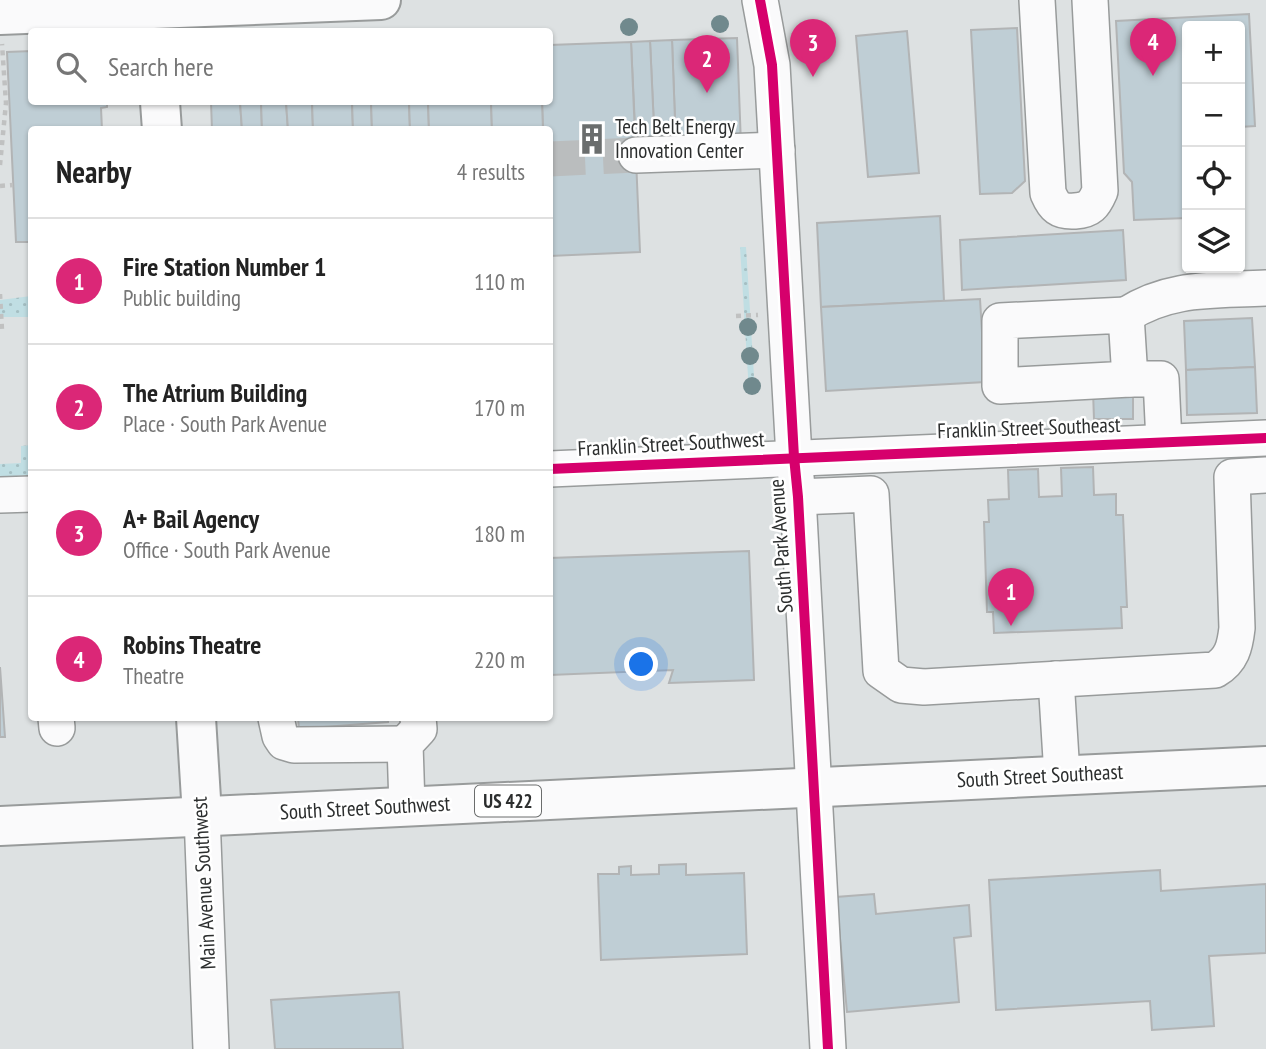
<!DOCTYPE html>
<html lang="en">
<head>
<meta charset="utf-8">
<style>
  :root { --surface:#fff; --page:#f2f2f2; --text:#222; --muted:#767676; --line:#e0e0e0; --accent:#db2777 }
  body { margin:0; font-family:"PT Sans Narrow",sans-serif; background:var(--page); color:var(--text) }
  .controls { position:absolute; right:21px; top:21px; display:grid; overflow:hidden; border-radius:7px; box-shadow:0 2px 5px #0004 }
  .controls button { width:63px; height:63px; display:grid; place-items:center; padding:0; border:0; border-bottom:2px solid var(--line); background:var(--surface); color:var(--text); font:35px sans-serif }
  .you { position:absolute; left:642px; top:665px; width:24px; height:24px; margin:-18px; border:5px solid #fff; border-radius:50%; background:#1a73e8; box-shadow:0 0 0 10px #1a73e833 }
  .badge { display:grid; place-items:center; width:46px; height:46px; border-radius:50%; background:var(--accent); color:#fff; font-size:23px; font-weight:700 }
  .pin { position:absolute; translate:-50% -58px; filter:drop-shadow(0 2px 4px #0008) }
  .pin::after { content:''; position:absolute; top:37px; width:24px; height:21px; background:inherit; clip-path:polygon(0 0,100% 0,50% 100%) }
  .list { margin:0; padding:0; list-style:none }
  h2 { display:flex; justify-content:space-between; align-items:center; height:91px; margin:0; padding:0 28px; font-size:30px }
  h2 small { font-size:23px; font-weight:400; color:var(--muted) }
  .list li { display:grid; grid-template-columns:46px 1fr auto; gap:21px; align-items:center; box-sizing:border-box; height:126px; padding:0 28px; border-top:2px solid var(--line) }
  .list b { display:block; font-size:26px; white-space:nowrap }
  .list p { margin:0; font-size:23px; white-space:nowrap; color:var(--muted) }
  .list em { font-size:23px; font-style:normal; color:var(--muted) }
  .icon { flex:none; width:38px; height:38px; fill:none; stroke:currentColor; stroke-width:2; stroke-linecap:round; stroke-linejoin:round }
  .map { position:relative; flex:none; width:1266px; height:1049px; overflow:hidden }
  .search { position:absolute; background:var(--surface); box-shadow:0 2px 5px #0004; left:28px; top:28px; width:525px; height:77px; display:flex; align-items:center; gap:18px; box-sizing:border-box; padding:0 24px; border-radius:7px; color:var(--muted); font-size:26px }
  .panel { position:absolute; background:var(--surface); box-shadow:0 2px 5px #0004; left:28px; top:126px; width:525px; height:595px; border-radius:7px }
  .map>svg:first-child { display:block }
  .grass { fill:url(#grass-dots) }
  .building { fill:#bfced5; stroke:#b2b4b5; stroke-width:2 }
  .lines { fill:none; stroke-linecap:round; stroke-linejoin:round }
  .minor-tunnel { stroke:#babdbe; stroke-width:35; stroke-dasharray:35 18; stroke-linecap:butt }
  .minor-casing { stroke:#989b9b; stroke-width:38 }
  .major-casing { stroke:#989b9b; stroke-width:42 }
  .path { stroke:#c0c1c1; stroke-width:4.5; stroke-dasharray:5 5; stroke-linecap:butt }
  .minor { stroke:#fafafb; stroke-width:35 }
  .major { stroke:#fafafb; stroke-width:38 }
  .cycleway-casing { stroke:#fff; stroke-width:15 }
  .cycleway { stroke:#d6006c; stroke-width:10 }
  .tree { fill:#70898d }
  .labels { text-anchor:middle; stroke-width:5; stroke-linejoin:round; paint-order:stroke }
  .shield { fill:#fff; stroke:#6b6d6d; stroke-width:2 }
  .shield-label { font-size:19px; font-weight:bold; fill:#2c2e2e }
  .poi-label { font-size:21px; fill:#2c2e2e; stroke:#fff; text-anchor:start }
  .street-label { font-size:21px; fill:#2c2e2e; stroke:#fff }
</style>
</head>
<body>
<div class="map">
<svg width="1266" height="1049" viewBox="0 0 1266 1049">
  <defs>
    <pattern id="grass-dots" width="8" height="8" patternUnits="userSpaceOnUse" patternTransform="scale(1.75)"><rect width="8" height="8" fill="#c0dee3"/><path d="M2 2h.1M6 6h.1" fill="none" stroke="#a5bfc3" stroke-width="1.8" stroke-linecap="round"/></pattern>
  </defs>
  <rect width="100%" height="100%" fill="#dde1e2"/>
  <g class="grass">
    <path d="M740,247h6l9,145h-6z"/>
    <path d="M31,296v21h-31v-17z"/>
    <path d="M31,445v30l-31,2v-13l21,-1v-17z"/>
  </g>
  <g class="building">
    <path d="M1249,14l6,112 -15,1v-101h-53v192l-53,2 -2,-38 -8,-9 -8,-152z"/>
    <path d="M1017,28l8,153 -13,12 -32,1 -9,-164z"/>
    <path d="M907,31l12,142 -51,4 -12,-141z"/>
    <path d="M737,38l4,107 -65,2 -4,-107z"/>
    <path d="M672,40l4,107 -21,2 -5,-108z"/>
    <path d="M650,41l5,108h-19l-5,-107z"/>
    <path d="M631,42l9,210 -90,4v-126h-7l-1,-28h8v-57z"/>
    <path d="M32,51v51h75v5l-6,1 1,22h-70v142l-2,-30h-14l-9,-190z"/>
    <path d="M211,102h29l2,28h-30z"/>
    <path d="M240,102h21l1,28h-20z"/>
    <path d="M261,102h25l2,28h-26z"/>
    <path d="M286,102h26l1,28h-25z"/>
    <path d="M312,102h40l1,28h-40z"/>
    <path d="M352,102h19l1,28h-19z"/>
    <path d="M371,102h38l1,28h-38z"/>
    <path d="M409,102h19l1,28h-19z"/>
    <path d="M428,102h63l1,28h-63z"/>
    <path d="M491,102h51l1,28h-51z"/>
    <path d="M940,216l4,85 -123,6 -4,-84z"/>
    <path d="M1123,230l3,50 -164,10 -2,-50z"/>
    <path d="M980,299l5,83 -159,9 -5,-84z"/>
    <path d="M1252,318l3,49 -69,3 -2,-49z"/>
    <path d="M1255,367l2,46 -70,2 -1,-45z"/>
    <path d="M1133,390v29h-39l-1,-28z"/>
    <path d="M1093,467l1,28 22,-1v21h7l4,92h-6l1,21 -128,5 -1,-21h-6l-3,-90h5l-1,-22 21,-1 -1,-29 30,-1 1,28 23,-1 -1,-28z"/>
    <path d="M749,551l5,129 -85,3 4,-13 -123,5v-117z"/>
    <path d="M0,667l5,70h-5z"/>
    <path d="M298,718h90v4l-89,7z"/>
    <path d="M686,864v11l58,-2 3,81 -146,6 -3,-86h21v-7l12,-1v9l28,-1v-9z"/>
    <path d="M1160,870l1,21 105,-7v69l-57,3 5,70 -62,4 -2,-29 -154,9 -7,-130z"/>
    <path d="M874,894l2,20 93,-9 2,31 -17,2 5,64 -112,10 -11,-115z"/>
    <path d="M399,992l4,57h-128l-4,-49z"/>
  </g>
  <g class="lines">
    <path class="minor-tunnel" d="M550,159l86,-4"/>
    <defs>
      <g id="minor">
        <path d="M760,0l12,65 22,392 4,40 30,552"/>
        <path d="M1037,0l11,193c6,14 11,19 27,18 15,-1 19,-6 25,-20l-10,-191"/>
        <path d="M636,155l141,-5"/>
        <path d="M1126,315l4,64 -130,7v-65z"/>
        <path d="M1126,315c45,-29 89,-24 140,-27"/>
        <path d="M1130,379h31l3,63"/>
        <path d="M550,469l716,-31"/>
        <path d="M0,495l32,-1"/>
        <path d="M798,497l73,-3 10,177 20,14 23,2 291,-17c17,-10 20,-24 22,-42l-5,-151 34,-2"/>
        <path d="M1056,679l6,96"/>
        <path d="M56,718l1,10"/>
        <path d="M276,718l4,18 4,6 10,3 111,-1"/>
        <path d="M407,806l-2,-62 14,-15 -1,-11"/>
        <path d="M202,815l9,234"/>
      </g>
      <g id="major">
        <path d="M0,15l381,-15"/>
        <path d="M160,102l2,28"/>
        <path d="M196,718l6,97"/>
        <path d="M0,826l1266,-60"/>
      </g>
    </defs>
    <use href="#minor" class="minor-casing"/>
    <use href="#major" class="major-casing"/>
    <g class="path">
      <path d="M0,165l6,-62 -4,-59"/>
      <path d="M0,186l13,-1"/>
      <path d="M0,294l2,36"/>
      <path d="M736,316l22,-1"/>
    </g>
    <use href="#minor" class="minor"/>
    <use href="#major" class="major"/>
    <defs>
      <g id="cycleway">
        <path d="M760,0l12,65 22,392 4,40 30,552"/>
        <path d="M550,469l716,-31"/>
      </g>
    </defs>
    <use href="#cycleway" class="cycleway-casing"/>
    <use href="#cycleway" class="cycleway"/>
  </g>
  <g class="tree">
    <circle cx="720" cy="24" r="9"/>
    <circle cx="629" cy="27" r="9"/>
    <circle cx="748" cy="327" r="9"/>
    <circle cx="750" cy="356" r="9"/>
    <circle cx="752" cy="386" r="9"/>
  </g>
  <defs>
    <symbol id="building-bare" viewBox="-9 -9 18 18"><path d="M-4-6H4V6H1V3H-1V6H-4ZM-2.5-4.3h1.7v1.8h-1.7ZM.8-4.3h1.7v1.8H.8ZM-2.5-1h1.7V.8h-1.7ZM.8-1h1.7V.8H.8Z" fill="#6a6d6d" stroke="#fff" stroke-width="2.5" paint-order="stroke"/></symbol>
  </defs>
  <g fill-rule="evenodd">
    <use href="#building-bare" x="570" y="117" width="44" height="44"/>
  </g>
  <g class="labels">
    <rect class="shield" x="475" y="785.5" width="66" height="31" rx="5"/>
    <g class="shield-label">
      <text x="508" y="808">US 422</text>
    </g>
    <g class="poi-label">
      <text x="615" y="134">Tech Belt Energy<tspan x="615" dy="24">Innovation Center</tspan></text>
    </g>
    <g class="street-label">
      <text transform="translate(1029 428) rotate(-2)" y="7">Franklin Street Southeast</text>
      <text transform="translate(671 444) rotate(-3)" y="7">Franklin Street Southwest</text>
      <text transform="translate(781 546) rotate(-94)" y="7">South Park Avenue</text>
      <text transform="translate(1040 776) rotate(-3)" y="7">South Street Southeast</text>
      <text transform="translate(365 808) rotate(-3)" y="7">South Street Southwest</text>
      <text transform="translate(204 883) rotate(-93)" y="7">Main Avenue Southwest</text>
    </g>
  </g>
</svg>
<div class="controls">
<button>+</button>
<button>−</button>
<button><svg class="icon" aria-label="locate" viewBox="0 0 24 24"><circle cx="12" cy="12" r="6"/><path d="M12 2v4M12 18v4M2 12h4M18 12h4"/></svg></button>
<button><svg class="icon" aria-label="layers" viewBox="0 0 24 24"><path d="M12 4l9 5-9 5-9-5zM3 14l9 5 9-5"/></svg></button>
</div>
<div class="you"></div>
<div class="pin badge" style="left:1011px;top:626px">1</div>
<div class="pin badge" style="left:707px;top:93px">2</div>
<div class="pin badge" style="left:813px;top:77px">3</div>
<div class="pin badge" style="left:1153px;top:76px">4</div>
<div class="search"><svg class="icon" aria-label="search" viewBox="0 0 24 24"><circle cx="10" cy="10" r="6"/><path d="M15 15l6 6"/></svg>Search here</div>
<section class="panel">
<h2>Nearby<small>4 results</small></h2>
<ul class="list">
<li><span class="badge">1</span><div><b>Fire Station Number 1</b><p>Public building</p></div><em>110 m</em></li>
<li><span class="badge">2</span><div><b>The Atrium Building</b><p>Place · South Park Avenue</p></div><em>170 m</em></li>
<li><span class="badge">3</span><div><b>A+ Bail Agency</b><p>Office · South Park Avenue</p></div><em>180 m</em></li>
<li><span class="badge">4</span><div><b>Robins Theatre</b><p>Theatre</p></div><em>220 m</em></li>
</ul>
</section>
</div>
</body>
</html>
